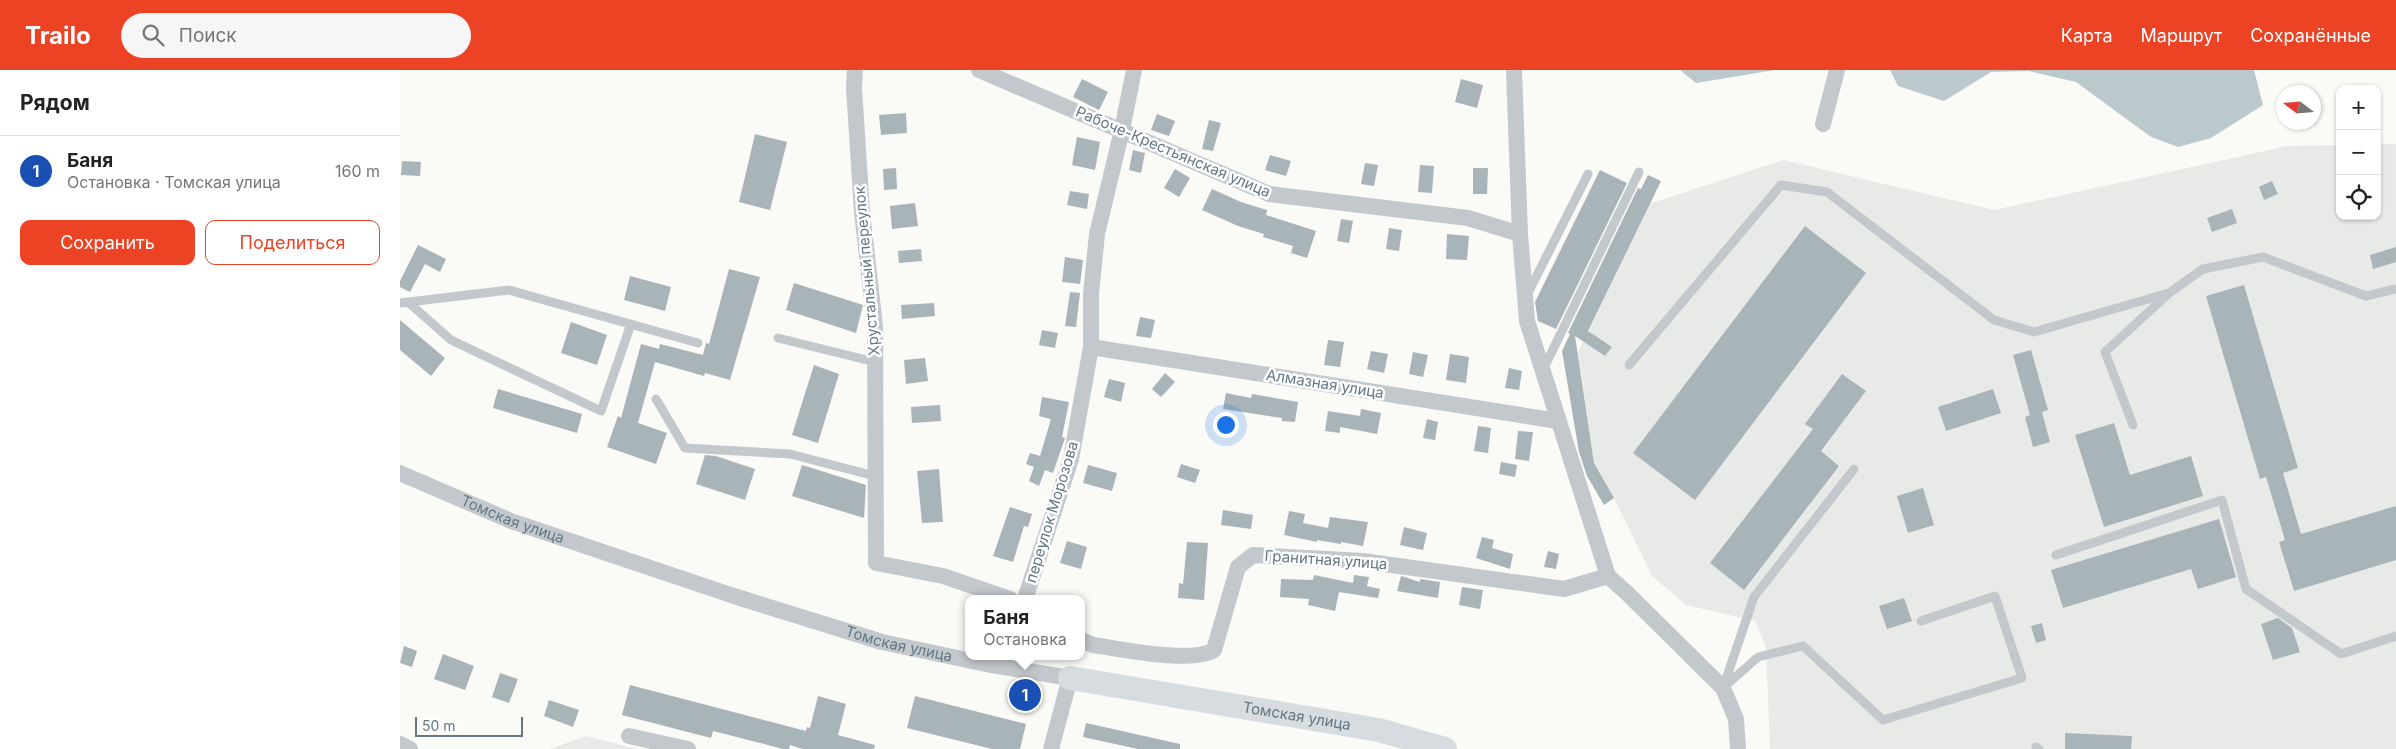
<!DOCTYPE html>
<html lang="ru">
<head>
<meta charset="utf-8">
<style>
  :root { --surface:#fff; --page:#f6f6f6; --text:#222; --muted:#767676; --line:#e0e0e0; --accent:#ec4325 }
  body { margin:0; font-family:Inter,sans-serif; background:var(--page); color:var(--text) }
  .controls { position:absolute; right:15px; top:15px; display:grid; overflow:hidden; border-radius:10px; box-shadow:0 1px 4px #0004 }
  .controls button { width:45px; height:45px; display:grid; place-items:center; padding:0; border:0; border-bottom:1px solid var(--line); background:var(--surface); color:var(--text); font:25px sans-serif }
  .compass { position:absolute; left:1876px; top:15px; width:45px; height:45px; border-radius:50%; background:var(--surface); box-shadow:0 1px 4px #0004; rotate:286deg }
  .scale { position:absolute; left:15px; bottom:12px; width:108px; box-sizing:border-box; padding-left:5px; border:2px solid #637884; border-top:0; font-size:14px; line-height:18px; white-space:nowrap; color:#637884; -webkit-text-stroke:4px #fff; paint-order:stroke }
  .you { position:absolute; left:825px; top:354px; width:18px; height:18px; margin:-12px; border:4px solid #fff; border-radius:50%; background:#1a73e8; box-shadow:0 0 0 8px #1a73e833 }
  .badge { display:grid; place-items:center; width:32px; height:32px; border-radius:50%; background:var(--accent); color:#fff; font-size:16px; font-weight:700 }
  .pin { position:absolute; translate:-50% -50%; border:2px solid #fff; box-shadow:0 1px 5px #0006 }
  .popup { position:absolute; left:565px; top:525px; width:120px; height:65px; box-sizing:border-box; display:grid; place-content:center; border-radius:10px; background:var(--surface); filter:drop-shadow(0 1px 4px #0005); font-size:16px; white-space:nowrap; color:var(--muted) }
  .popup b { font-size:19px; color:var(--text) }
  .popup::after { content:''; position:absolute; left:50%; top:100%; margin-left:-10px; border:10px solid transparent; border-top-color:var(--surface) }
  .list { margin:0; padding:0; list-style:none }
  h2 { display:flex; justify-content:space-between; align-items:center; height:65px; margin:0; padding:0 20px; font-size:21px }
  h2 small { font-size:16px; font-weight:400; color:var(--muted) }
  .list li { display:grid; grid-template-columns:32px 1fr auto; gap:15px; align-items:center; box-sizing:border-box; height:70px; padding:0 20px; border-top:1px solid var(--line) }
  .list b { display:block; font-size:19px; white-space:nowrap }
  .list p { margin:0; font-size:16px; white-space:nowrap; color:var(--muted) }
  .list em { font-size:16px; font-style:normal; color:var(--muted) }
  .actions { display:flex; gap:10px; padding:15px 20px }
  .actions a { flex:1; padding:11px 0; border:1px solid var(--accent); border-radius:10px; text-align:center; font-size:18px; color:var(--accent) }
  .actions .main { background:var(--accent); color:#fff }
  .icon { flex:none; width:28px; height:28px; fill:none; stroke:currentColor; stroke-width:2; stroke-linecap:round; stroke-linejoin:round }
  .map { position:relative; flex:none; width:1996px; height:679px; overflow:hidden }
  header { display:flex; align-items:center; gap:30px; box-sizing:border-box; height:70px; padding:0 25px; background:var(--accent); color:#fff }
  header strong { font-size:24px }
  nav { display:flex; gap:28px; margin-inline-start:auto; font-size:18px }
  .search { width:350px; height:45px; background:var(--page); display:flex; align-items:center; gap:12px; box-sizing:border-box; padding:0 18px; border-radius:28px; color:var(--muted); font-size:19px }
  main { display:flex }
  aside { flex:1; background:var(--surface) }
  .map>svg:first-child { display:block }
  .built { fill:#e8eae8 }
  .water { fill:#bbc9cc }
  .building { fill:#a9b4b9 }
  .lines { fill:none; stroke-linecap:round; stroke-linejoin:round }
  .lane { stroke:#c3c8cc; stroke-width:9 }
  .street { stroke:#c3c8cc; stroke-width:16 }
  .secondary { stroke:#d6dcdf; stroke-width:24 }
  .labels { text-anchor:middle; stroke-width:5; stroke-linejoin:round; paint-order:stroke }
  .street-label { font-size:15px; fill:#637884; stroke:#fff }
</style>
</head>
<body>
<header>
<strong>Trailo</strong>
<div class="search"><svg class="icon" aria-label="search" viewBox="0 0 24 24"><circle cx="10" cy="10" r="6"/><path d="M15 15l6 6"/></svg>Поиск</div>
<nav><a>Карта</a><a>Маршрут</a><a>Сохранённые</a></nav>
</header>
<main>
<aside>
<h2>Рядом<small></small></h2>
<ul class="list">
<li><span class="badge" style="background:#1a4fb4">1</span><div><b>Баня</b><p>Остановка · Томская улица</p></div><em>160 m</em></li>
</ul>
<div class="actions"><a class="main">Сохранить</a><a>Поделиться</a></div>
</aside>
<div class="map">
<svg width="1996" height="679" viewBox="0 0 1996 679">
  <rect width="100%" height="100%" fill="#fafaf7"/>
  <g class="built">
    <path d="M1977,74h19v605h-626l-4,-102 -11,-26 -69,-16 -34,-29 -38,-78 -20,-35 -16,-110 71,-149 134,-44 211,50 294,-64 52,-1v71h37z"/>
    <path d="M186,666l51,13h-87z"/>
  </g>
  <g class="water">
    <path d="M1280,0h95l-79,13z"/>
    <path d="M1490,0h364l9,35 -52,33 -33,9 -27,-10 -75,-55 -47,-11 -38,1 -47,29 -46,-15z"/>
  </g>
  <g class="building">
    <path d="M682,9l26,13 -9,18 -26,-13z"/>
    <path d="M1061,9l22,6 -6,23 -22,-6z"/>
    <path d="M506,43l1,20 -26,2 -2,-20z"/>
    <path d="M757,44l18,7 -6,15 -18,-6z"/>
    <path d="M809,50l12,3 -8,28 -11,-2z"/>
    <path d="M355,64l32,8 -17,68 -31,-8z"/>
    <path d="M677,67l23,5 -5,28 -23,-5z"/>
    <path d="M733,80l12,3 -4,20 -12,-3z"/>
    <path d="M870,85l21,6 -5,15 -21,-6z"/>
    <path d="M2,91l19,1 -1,14 -19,-1z"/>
    <path d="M965,93l13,2 -4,21 -13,-2z"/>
    <path d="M1020,95l14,1 -2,27 -14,-1z"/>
    <path d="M496,98l1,21 -13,1 -1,-21z"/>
    <path d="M1073,98h15l-1,26h-14z"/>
    <path d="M775,99l15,9 -11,19 -15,-9z"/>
    <path d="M1200,100l27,13 -71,146 -18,-8 -3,-19z"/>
    <path d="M1248,105l13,6 -73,150 24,16 -7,9 -30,-20 19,127 20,35 -10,7 -17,-29 -8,-24 -17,-101 8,-17 -2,-1 70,-145 3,1z"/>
    <path d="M1872,111l6,13 -14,6 -5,-13z"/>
    <path d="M812,119l29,13 26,8 -1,5 50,16 -9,27 -16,-5 2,-7 -30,-9 1,-3 -26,-8 -36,-16z"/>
    <path d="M670,121l19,3 -2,15 -20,-4z"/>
    <path d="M515,133l3,23 -26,3 -2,-23z"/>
    <path d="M1832,139l5,14 -25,9 -5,-14z"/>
    <path d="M941,149l12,2 -4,22 -12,-2z"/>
    <path d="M1405,156l61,47 -171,227 -62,-47z"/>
    <path d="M989,158l13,2 -3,21 -13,-2z"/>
    <path d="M1047,164l22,2 -2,24 -21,-1z"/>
    <path d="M18,175l28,14 -6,13 -15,-8 -15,28 -10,-5v-6z"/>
    <path d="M1996,177v15l-23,7 -3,-14z"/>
    <path d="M521,179l1,12 -23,2 -1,-12z"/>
    <path d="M665,187l18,3 -3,24 -18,-2z"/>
    <path d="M329,199l31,8 -30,103 -25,-7 -1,3 -49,-14 -17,61 29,10 -11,31 -49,-17 11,-31 3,2 20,-74 18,5 1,-5 43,11 3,-12 3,1z"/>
    <path d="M230,206l41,11 -6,24 -41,-11z"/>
    <path d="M394,213l69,22 -7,28 -70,-23z"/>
    <path d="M1844,215l54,183 -15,5 18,61 95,-28v54l-102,31 -15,-49 6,-2 -19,-63 -6,2 -54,-183z"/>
    <path d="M670,222l10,1 -4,34 -11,-1z"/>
    <path d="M534,233l1,13 -33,3 -1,-14z"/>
    <path d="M740,247l15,3 -4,18 -15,-2z"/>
    <path d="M0,250l45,38 -14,18 -31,-26z"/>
    <path d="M171,252l36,13 -10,30 -36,-12z"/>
    <path d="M642,260l16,3 -3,15 -16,-3z"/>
    <path d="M928,270l16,2 -4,25 -16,-2z"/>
    <path d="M1631,280l17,60 -6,2 8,30 -17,5 -8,-30 5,-2 -17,-60z"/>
    <path d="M971,281l17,3 -4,19 -17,-4z"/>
    <path d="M1013,282l15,3 -5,22 -14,-3z"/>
    <path d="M1050,284l19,3 -3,26 -20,-3z"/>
    <path d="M525,288l3,23 -22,3 -2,-24z"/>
    <path d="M414,295l25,9 -21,69 -26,-8z"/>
    <path d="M1109,298l13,3 -3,19 -14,-2z"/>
    <path d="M765,303l10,9 -14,15 -9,-8z"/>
    <path d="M1442,304l24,17 -45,60 18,15 -95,124 -34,-27 103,-134 -8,-5z"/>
    <path d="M709,309l16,4 -4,19 -17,-5z"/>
    <path d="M98,319l84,25 -5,19 -84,-25z"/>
    <path d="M1593,319l8,24 -55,18 -8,-24z"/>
    <path d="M826,323l25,5 1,-4 46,8 -3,20 -13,-1v-3l-59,-9z"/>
    <path d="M642,327l27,5 -7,35 3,1 -12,35 -8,-3 -6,16 -10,-5 5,-14 -8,-3 4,-11 10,3 11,-37 -12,-3z"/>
    <path d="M540,335l1,16 -29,2 -1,-16z"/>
    <path d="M961,339l20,4 -4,21 -37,-7v6l-15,-2 3,-20 32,5z"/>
    <path d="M1027,349l11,3 -3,18 -12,-2z"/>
    <path d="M1714,353l16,52 61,-19 12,40 -99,31 -29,-92z"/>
    <path d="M1078,356l13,2 -3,25 -14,-2z"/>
    <path d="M1118,361l15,1 -4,29 -14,-2z"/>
    <path d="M305,385l11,1 39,13 -10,31 -49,-16z"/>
    <path d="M1101,392l16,3 -2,12 -16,-3z"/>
    <path d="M781,394l19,6 -5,13 -18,-6z"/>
    <path d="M402,395l64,20 -2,33 -72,-22z"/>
    <path d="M688,395l29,8 -5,18 -29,-8z"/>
    <path d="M539,399l4,53 -21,1 -5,-52z"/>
    <path d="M1523,418l11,37 -26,8 -11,-37z"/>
    <path d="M610,437l22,7 -4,13 -4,-1 -11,36 -20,-6z"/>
    <path d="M823,440l30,5 -2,14 -30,-4z"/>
    <path d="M889,441l16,3 -2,9 25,5 2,-11 38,5 -5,24 -22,-4v2l-24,-4v2l-33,-7z"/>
    <path d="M1819,449l17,58 -38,12 -7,-20 -128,39 -12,-38z"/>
    <path d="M1004,457l23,6 -4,17 -23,-5z"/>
    <path d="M1082,467l12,3 -2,8 21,6 -3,15 -34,-11z"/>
    <path d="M667,471l20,6 -6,22 -21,-6z"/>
    <path d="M787,472l21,1 -4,57 -26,-2 1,-15 4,1z"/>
    <path d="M1148,481l11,3 -3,15 -12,-2z"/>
    <path d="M914,505l39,8 1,-8 15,2 -2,9 13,3 -2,9 -39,-6 -4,19 -27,-6 1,-6 -29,-2 1,-18 32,1z"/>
    <path d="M1001,506l19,6v-3l20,3 -2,16 -41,-7z"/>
    <path d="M1062,517l21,3 -3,19 -21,-4z"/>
    <path d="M1504,528l8,23 -25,8 -8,-23z"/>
    <path d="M1878,548l14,10 8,24 -27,8 -12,-36z"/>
    <path d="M1642,553l4,17 -10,3 -5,-17z"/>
    <path d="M4,576l13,5 -5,16 -12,-4z"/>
    <path d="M43,584l31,12 -9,24 -31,-11z"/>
    <path d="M100,603l18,6 -9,24 -17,-6z"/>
    <path d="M230,615l176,46 1,-4 3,1 8,-32 28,8 -8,31 37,10 -1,4h-71l-13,-4 -1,4h-6l-70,-18 -2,7 -89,-23z"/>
    <path d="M515,626l111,28 -6,25h-28l-85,-21z"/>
    <path d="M149,630l30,10 -6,17 -29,-11z"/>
    <path d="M686,653l94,21v5h-42l-55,-12z"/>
    <path d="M1665,663l67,3 -1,13h-66z"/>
  </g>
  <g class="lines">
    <g class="lane">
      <path d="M1127,225l61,-121"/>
      <path d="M8,232l43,38 150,71 30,-87"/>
      <path d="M0,233l109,-13 189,53"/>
      <path d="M378,268l97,24"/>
      <path d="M1229,295l152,-180 46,7 167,128 40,12 135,-39 34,-24 60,-12 103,39 30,-7"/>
      <path d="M1143,300l96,-198"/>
      <path d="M256,329l29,49 105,6 85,22"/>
      <path d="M1733,355l-28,-73 62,-57"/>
      <path d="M1454,399l-100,128 -31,91 35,-31 45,-11 80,74 139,-42 -27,-82 -74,25"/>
      <path d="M1656,485l166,-55 24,89 95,65 55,-18"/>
      <path d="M1636,677l3,2"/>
    </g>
    <g class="street">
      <path d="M455,0l-1,18 8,124 13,114 1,237 67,13 67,23"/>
      <path d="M579,0l290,124 199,24 52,16"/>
      <path d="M1114,0l6,164 7,87 81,255 21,19 94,93 13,31 2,30"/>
      <path d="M1423,54l14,-54"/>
      <path d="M691,277l467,74"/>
      <path id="s1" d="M0,403l111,48 226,76 145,45 104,22 84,14 -19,71"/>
      <path d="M625,529l46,-140 20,-112v-53l6,-60 25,-104 12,-60"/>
      <path d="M681,570l12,5c29,4 98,19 121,5l24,-83 15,-12 110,6 201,28 44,-13"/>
      <path d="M229,666l59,13"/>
      <path d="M0,674l10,5"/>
    </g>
    <path class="secondary" id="s2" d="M670,608l309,52 66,19"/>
  </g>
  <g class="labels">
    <g class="street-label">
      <text transform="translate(773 82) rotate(23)" y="5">Рабоче-Крестьянская улица</text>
      <text transform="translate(467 201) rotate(-95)" y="5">Хрустальный переулок</text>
      <text transform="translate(925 314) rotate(9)" y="5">Алмазная улица</text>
      <text transform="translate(652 442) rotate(-73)" y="5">переулок Морозова</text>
      <text dy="5" stroke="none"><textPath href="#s1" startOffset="122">Томская улица</textPath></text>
      <text transform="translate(926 490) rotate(4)" y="5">Гранитная улица</text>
      <text dy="5" stroke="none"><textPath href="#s1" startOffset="528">Томская улица</textPath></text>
      <text dy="5" stroke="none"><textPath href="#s2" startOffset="230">Томская улица</textPath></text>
    </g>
  </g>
</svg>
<div class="controls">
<button>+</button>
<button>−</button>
<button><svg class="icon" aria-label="locate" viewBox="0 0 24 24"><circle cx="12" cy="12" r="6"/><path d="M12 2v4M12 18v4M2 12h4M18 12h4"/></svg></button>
</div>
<svg class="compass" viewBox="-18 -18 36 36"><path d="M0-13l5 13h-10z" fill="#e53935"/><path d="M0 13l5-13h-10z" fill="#767676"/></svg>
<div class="scale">50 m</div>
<div class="you"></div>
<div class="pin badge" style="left:625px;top:625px;background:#1a4fb4">1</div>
<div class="popup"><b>Баня</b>Остановка</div>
</div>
</main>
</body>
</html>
